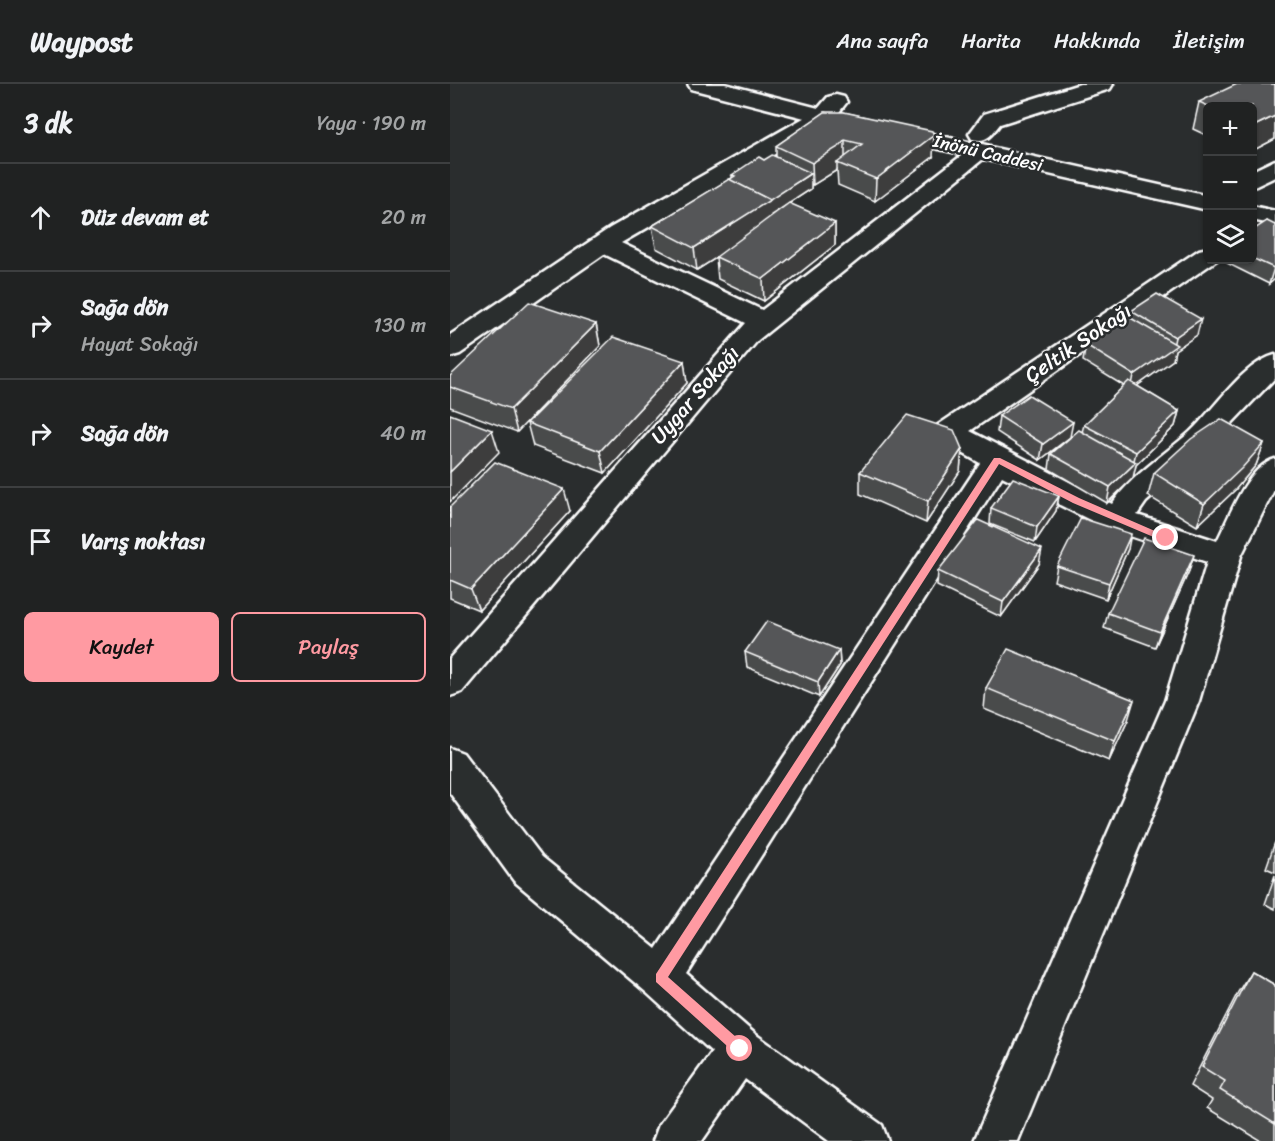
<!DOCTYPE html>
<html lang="tr">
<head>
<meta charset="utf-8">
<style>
  :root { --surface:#202222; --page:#282a2a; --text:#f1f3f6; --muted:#a2a4a5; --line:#3d3f40; --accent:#ff9aa2 }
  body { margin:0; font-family:Sriracha,sans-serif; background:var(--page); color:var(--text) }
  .controls { position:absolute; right:18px; top:18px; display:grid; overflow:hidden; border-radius:9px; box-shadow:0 2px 4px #0004 }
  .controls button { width:54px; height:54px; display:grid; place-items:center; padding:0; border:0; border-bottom:2px solid var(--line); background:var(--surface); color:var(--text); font:30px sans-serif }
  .stop { position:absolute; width:18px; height:18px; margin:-14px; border:4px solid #ff9aa2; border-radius:50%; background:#fff }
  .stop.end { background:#ff9aa2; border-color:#fff; box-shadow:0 2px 6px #0008 }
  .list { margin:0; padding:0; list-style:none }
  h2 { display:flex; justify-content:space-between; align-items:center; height:78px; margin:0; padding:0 24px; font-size:26px }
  h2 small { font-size:20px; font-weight:400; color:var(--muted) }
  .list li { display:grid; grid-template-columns:39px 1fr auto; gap:18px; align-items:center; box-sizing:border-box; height:108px; padding:0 24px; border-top:2px solid var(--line) }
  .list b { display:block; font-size:22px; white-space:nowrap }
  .list p { margin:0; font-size:20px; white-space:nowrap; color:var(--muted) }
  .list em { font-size:20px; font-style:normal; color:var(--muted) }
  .actions { display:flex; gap:12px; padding:18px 24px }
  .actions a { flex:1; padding:14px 0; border:2px solid var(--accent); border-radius:9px; text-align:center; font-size:21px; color:var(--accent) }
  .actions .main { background:var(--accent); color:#111 }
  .icon { flex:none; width:33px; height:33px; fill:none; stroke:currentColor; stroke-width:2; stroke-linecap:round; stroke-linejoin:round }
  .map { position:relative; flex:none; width:825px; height:1057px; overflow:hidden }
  header { display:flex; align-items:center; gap:36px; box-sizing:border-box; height:84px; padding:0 30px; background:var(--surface); border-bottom:2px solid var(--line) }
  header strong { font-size:28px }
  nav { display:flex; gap:33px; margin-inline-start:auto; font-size:21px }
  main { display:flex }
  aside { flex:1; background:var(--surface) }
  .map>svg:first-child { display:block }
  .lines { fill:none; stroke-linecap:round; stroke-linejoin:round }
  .minor-casing { stroke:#fff; stroke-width:5 }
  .major-casing { stroke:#fff; stroke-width:5 }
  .minor { fill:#2a2d2e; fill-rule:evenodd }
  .major { fill:#2a2d2e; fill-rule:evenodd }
  .wall { fill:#494b4c; stroke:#fff; stroke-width:1.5 }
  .shaded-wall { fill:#3c3d3e; stroke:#fff; stroke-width:1.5 }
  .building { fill:#555758; stroke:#fff; stroke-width:1.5 }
  .route { fill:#ff9aa2 }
  .labels { text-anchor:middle; stroke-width:5; stroke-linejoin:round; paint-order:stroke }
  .far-street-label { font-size:18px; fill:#fff; stroke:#2a2d2e }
  .street-label { font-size:21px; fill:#fff; stroke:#2a2d2e }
</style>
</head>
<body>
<header>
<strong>Waypost</strong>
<nav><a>Ana sayfa</a><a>Harita</a><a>Hakkında</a><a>İletişim</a></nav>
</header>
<main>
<aside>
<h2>3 dk<small>Yaya · 190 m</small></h2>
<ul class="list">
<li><svg class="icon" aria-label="ahead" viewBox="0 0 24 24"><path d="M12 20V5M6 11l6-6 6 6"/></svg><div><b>Düz devam et</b></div><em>20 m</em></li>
<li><svg class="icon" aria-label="right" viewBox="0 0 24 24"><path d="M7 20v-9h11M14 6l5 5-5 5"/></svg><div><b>Sağa dön</b><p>Hayat Sokağı</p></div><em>130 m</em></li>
<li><svg class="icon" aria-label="right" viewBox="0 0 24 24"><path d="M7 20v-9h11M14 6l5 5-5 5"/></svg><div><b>Sağa dön</b></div><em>40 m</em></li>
<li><svg class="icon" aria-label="arrive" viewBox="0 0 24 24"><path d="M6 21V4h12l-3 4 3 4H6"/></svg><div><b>Varış noktası</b></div></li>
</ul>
<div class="actions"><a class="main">Kaydet</a><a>Paylaş</a></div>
</aside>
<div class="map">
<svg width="825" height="1057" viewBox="0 0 825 1057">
  <rect width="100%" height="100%" fill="#2a2d2e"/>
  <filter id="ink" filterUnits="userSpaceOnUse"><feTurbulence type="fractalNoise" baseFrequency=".0167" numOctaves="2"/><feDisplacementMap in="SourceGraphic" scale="12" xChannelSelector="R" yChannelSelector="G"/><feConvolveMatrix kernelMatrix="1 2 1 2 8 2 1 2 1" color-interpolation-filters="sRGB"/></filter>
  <g filter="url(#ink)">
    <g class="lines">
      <defs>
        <g id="minor">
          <path d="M630,0h33l-3,5 -110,35c-9,11 -13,19 -28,15l-3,-5 15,-20z"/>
          <path d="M386,11l8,2 3,5 -15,19 -211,122 141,67 212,-164 8,-2 8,2 3,5 -235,189 -296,352 -12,4v-38l296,-335 -142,-69 -144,100 -10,3v-22l160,-107 206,-117 12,-14z"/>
          <path d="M825,76v17l-23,11v-17z"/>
          <path d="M758,164v12h9l-247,171 142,73c20,-29 51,-48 78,-72 25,-23 52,-68 85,-77v23l-64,67 -65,57 -9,13 80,26c13,-25 29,-73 58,-82v29l-34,68 -42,145 -181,440h-44l191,-440 42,-139 -101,-34 -104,-52 -316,498 69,60 127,91 6,16h-59l-84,-62 -43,62h-49l6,-16 53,-73 -66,-60 -132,-111 -64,-88v-45l13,5 79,104 114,92 324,-486 -42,-24 -5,-7 5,-7 261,-175z"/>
        </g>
        <g id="major">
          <path d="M238,0h37l101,26 382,86v14l-384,-87 -133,-34z"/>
          <path d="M802,122l23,5v14l-23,-5z"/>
        </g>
      </defs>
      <use href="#minor" class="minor-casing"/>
      <use href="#major" class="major-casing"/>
      <use href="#minor" class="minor"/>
      <use href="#major" class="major"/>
    </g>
    <g class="wall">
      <path d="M825,0v55l-23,12v-45h-44v30l-15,-7 6,-27z"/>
      <path d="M375,28l108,45 -58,44 -37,-16 -1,-15 -24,15 -2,-1v5l-40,26v1l64,7v22l-71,56 -46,-22 -2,-21 -19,12 -41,-22 -4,-22 80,-48v-3l32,-15 12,-3v-11z"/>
      <path d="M817,137l8,58 -6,5 -42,-21 1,-3h24v-29z"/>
      <path d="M681,227l66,24 -22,15 -2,10 -36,26 42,25 -4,15 -39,39 -3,13 -26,25 -58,-34 2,-15 18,-16 -29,22 -43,-28 2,-16 71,21 12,-5 2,-7 40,-39 -41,-25 3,-16 44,-28z"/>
      <path d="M146,240l4,22 -83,86 -67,-25v-31z"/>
      <path d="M234,277l3,22 -82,90 -72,-27 -6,-23z"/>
      <path d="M814,359l-8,22 -21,25 -38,36 -49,-30 6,-23z"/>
      <path d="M512,365l-2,22 -34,52 -66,-29v-22z"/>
      <path d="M609,412l-3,15 -21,31 -45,-18 1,-16z"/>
      <path d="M0,423l120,4 -91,99 -29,-12z"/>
      <path d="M678,465l-22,50 -52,-18 3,-15z"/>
      <path d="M589,480l-38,53 -64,-31 1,-15z"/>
      <path d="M739,487l-34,76 -51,-19 4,-15z"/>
      <path d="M389,566l1,15 -21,32 -72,-30 -2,-15z"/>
      <path d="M536,604l142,32 -19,41 -125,-52z"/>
      <path d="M825,758v30l-9,-4z"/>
      <path d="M825,791v34l-10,-5z"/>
      <path d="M801,887l24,14v156h-14l-54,-33 5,-8 -22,-14 48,-94z"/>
    </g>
    <g class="shaded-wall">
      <path d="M825,32v23l-23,12v-24z"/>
      <path d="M484,51l-1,22 -58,44 1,-22z"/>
      <path d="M395,56v22l-8,1v7l-24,15 -1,-22z"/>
      <path d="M361,89v16l-40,26 1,7 -75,48 -3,-22z"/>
      <path d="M385,139v22l-71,56 -1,-22z"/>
      <path d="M825,183v12l-6,5 5,-16z"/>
      <path d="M751,235l-4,16 -22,15 -2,10 -42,30 3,-15 39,-28 2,-10z"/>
      <path d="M146,240l4,22 -83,86 -6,-23z"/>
      <path d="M234,277l3,22 -82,90 -5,-22z"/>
      <path d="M729,327l-4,15 -39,39 -3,13 -26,25 3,-16 23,-22 3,-13z"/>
      <path d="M623,338l-3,15 -30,23 3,-16z"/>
      <path d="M42,346l7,22 -49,50v-30z"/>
      <path d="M814,359l-8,22 -21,25 -38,36 7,-22z"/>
      <path d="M512,365l-2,22 -34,52 2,-22z"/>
      <path d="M114,405l6,22 -91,99 -8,-21z"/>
      <path d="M609,412l-3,15 -21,31 2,-15z"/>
      <path d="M681,450l-3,15 -22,50 3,-16z"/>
      <path d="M592,465l-3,15 -38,53 2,-15z"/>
      <path d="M744,471l-5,16 -34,76 5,-15z"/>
      <path d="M389,566l1,15 -21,32 -1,-15z"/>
      <path d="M684,616l-6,20 -19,41 6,-20z"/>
    </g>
    <g class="building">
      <path d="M787,0h38v32l-23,11v-21h-44l-9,-4z"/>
      <path d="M375,28h19l88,19 2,4 -58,44 -39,-16 25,-19 -17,-4 -5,6 -28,17 -36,-17z"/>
      <path d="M322,71l39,18 -41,27 -41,-20 6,-4 -3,-1 27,-18 5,3z"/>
      <path d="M279,95l41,21 -76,48 -42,-22z"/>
      <path d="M339,119l46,20 -72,56 -47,-22z"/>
      <path d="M817,137l8,4v42l-1,1 -22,-10v-27z"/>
      <path d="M707,210l44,25 -26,18 -44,-26z"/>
      <path d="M79,218l67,22 -85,85 -61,-22v-11z"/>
      <path d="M679,233l48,28 -43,30 -48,-30z"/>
      <path d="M163,253l71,24 -84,90 -73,-28z"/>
      <path d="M679,297l50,30 -43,41 -52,-27z"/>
      <path d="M579,311l44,27 -30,22 -44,-28z"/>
      <path d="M0,330l42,16 -42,42z"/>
      <path d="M457,331l47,15 8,19 -34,52 -68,-29z"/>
      <path d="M771,335l43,24 -22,25 -38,36 -50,-31 37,-34z"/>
      <path d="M629,346l57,32 -26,25 -59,-33z"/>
      <path d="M45,378l69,27 -93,100 -21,-9v-73z"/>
      <path d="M563,394l46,18 -22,31 -46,-19z"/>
      <path d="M631,434l50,16 -22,49 -52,-17z"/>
      <path d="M528,436l64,29 -39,53 -65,-31z"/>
      <path d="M694,454l50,17 -34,77 -52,-19z"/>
      <path d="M317,537l72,29 -21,32 -73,-30z"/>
      <path d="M558,565l126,51 -19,41 -129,-53z"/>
      <path d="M801,887l24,14v139l-55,-34 5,-9 -23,-14z"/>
    </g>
  </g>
  <path class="route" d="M544,374h6l79,40 92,40 -5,4 -3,-1 -90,-38 -74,-39 -331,513 77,68 2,4 -2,5 -5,2 -4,-2 -80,-72v-8z"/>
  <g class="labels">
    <g class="far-street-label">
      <text transform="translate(538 69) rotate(13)" y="6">İnönü Caddesi</text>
    </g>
    <g class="street-label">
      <text transform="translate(628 259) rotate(-34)" y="7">Çeltik Sokağı</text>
      <text transform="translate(245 311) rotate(-49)" y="7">Uygar Sokağı</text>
    </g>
  </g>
</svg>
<div class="controls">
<button>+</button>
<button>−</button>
<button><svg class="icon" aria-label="layers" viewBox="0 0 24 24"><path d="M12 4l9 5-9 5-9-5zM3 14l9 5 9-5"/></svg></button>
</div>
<div class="stop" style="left:290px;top:965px"></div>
<div class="stop end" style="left:716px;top:454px"></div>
</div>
</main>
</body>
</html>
